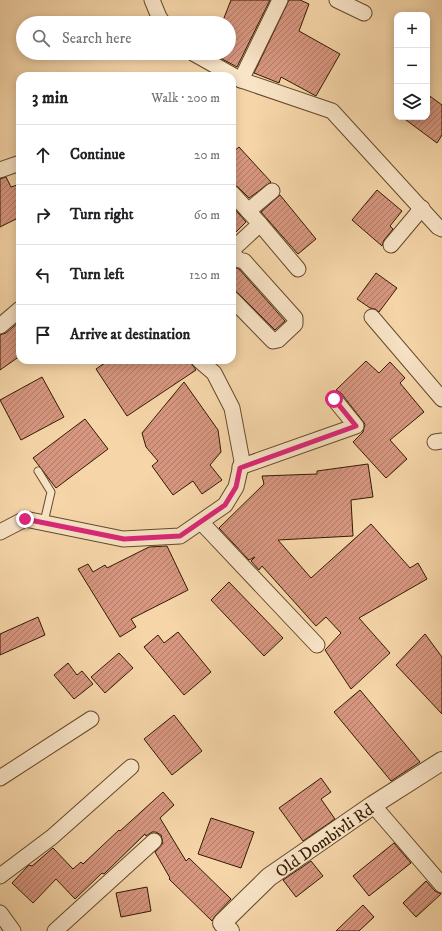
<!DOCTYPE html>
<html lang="en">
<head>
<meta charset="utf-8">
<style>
  :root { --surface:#fff; --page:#f2f2f2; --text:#202124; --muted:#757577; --line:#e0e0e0 }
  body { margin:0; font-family:"IM FELL DW Pica",serif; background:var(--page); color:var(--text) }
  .controls { position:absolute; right:12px; top:12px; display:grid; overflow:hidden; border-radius:8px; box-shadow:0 2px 10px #0003 }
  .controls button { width:36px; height:36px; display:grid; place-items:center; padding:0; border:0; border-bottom:1px solid var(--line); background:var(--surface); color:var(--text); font:20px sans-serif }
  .stop { position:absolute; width:12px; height:12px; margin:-9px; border:3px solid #db2777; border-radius:50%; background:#fff }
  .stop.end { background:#db2777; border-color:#fff; box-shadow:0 1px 4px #0008 }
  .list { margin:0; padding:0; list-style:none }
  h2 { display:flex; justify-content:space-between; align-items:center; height:52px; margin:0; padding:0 16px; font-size:17px }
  h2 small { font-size:13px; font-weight:400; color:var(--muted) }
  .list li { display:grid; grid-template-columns:26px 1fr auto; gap:12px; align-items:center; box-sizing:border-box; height:60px; padding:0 16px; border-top:1px solid var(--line) }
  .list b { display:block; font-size:15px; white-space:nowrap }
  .list em { font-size:13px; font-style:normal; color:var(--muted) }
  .icon { flex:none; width:22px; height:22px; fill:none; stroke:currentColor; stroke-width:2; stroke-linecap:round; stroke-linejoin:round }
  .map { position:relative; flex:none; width:442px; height:931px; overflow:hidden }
  .search { position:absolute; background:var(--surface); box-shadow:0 2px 10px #0003; left:16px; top:16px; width:220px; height:44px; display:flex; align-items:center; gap:10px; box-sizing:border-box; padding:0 14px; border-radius:22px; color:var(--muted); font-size:15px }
  .panel { position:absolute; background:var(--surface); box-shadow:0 2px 10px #0003; left:16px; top:72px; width:220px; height:292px; border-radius:12px }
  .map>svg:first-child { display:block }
  .building { fill:url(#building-hatch); stroke:#321b00 }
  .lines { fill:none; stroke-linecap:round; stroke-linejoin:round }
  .service-casing { stroke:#634a2a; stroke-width:9 }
  .minor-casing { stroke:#634a2a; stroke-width:17 }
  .tertiary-casing { stroke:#634a2a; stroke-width:20 }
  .service { stroke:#f9e4c7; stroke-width:7 }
  .minor { stroke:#f9e4c7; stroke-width:15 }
  .tertiary { stroke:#f9e4c7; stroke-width:18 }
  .route { stroke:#db2777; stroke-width:5 }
  .labels { text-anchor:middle; stroke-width:3.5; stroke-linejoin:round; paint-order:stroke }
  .street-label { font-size:17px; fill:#321b00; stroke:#f9e4c7 }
</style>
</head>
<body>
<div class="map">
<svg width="442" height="931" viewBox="0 0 442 931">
  <defs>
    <pattern id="building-hatch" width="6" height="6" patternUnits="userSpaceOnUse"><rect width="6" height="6" fill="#d79680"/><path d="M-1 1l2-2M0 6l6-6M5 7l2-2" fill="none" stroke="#af7a66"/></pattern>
  </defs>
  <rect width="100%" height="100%" fill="#f6d6a9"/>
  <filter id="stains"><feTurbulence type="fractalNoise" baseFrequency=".005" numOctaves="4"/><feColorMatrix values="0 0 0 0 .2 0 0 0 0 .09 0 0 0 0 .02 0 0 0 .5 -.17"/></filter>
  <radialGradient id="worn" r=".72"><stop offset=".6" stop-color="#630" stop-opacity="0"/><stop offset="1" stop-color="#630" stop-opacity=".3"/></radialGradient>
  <g class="building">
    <path d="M231,0h39l-33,67 -26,-14h18v-30h-7z"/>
    <path d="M289,0h11l9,4 -10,27 41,23 -24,42 -35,-19 -2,6 -25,-10z"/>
    <path d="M427,94l15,11v30l-5,8 -35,-26h25z"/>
    <path d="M239,147l32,35 -22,16 -11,-11 -6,-3v-31z"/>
    <path d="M6,177l5,10 9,-3v33l-20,10v-48z"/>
    <path d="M377,190l25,21 -12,15 3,3 -9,11 -2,6 -30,-26z"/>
    <path d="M280,195l36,44 -18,15 -37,-42z"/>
    <path d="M232,206l14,16 -14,14z"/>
    <path d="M234,267l5,2 46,52 -10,9 -37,-37 -6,-3v-21z"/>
    <path d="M376,273l21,15 -18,24 -4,-3 -5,-1 -13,-9z"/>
    <path d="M20,321v35l-20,14v-35l6,-2z"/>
    <path d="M109,360h81l1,3 5,7 -69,46 -31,-47z"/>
    <path d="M366,361l13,12 11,-11 15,16 -5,5 24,29 -34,28 17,19 -21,19 -33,-36 10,-10 2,-8 -24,-31 -5,-3z"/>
    <path d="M42,377l22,40 -43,23 -21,-40z"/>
    <path d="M184,382l34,48 3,22 -11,13 12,15 -20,14 -9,-13 -20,14 -21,-29 6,-5 -12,-14 -4,-14z"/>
    <path d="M85,419l23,30 -52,39 -23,-30z"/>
    <path d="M368,464l5,33 -22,3 2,36 -75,4 33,38 60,-54 39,44 8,-5 9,16 -68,39 31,35 -39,36 -26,-39 16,-17 -15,-16 -10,9 -54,-60 -3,4 -8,-9 4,-4 -6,3 -30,-32 45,-44 -2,-8 55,-2v-3z"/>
    <path d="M167,546l21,44 -57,29 5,8 -16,10 -42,-68 10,-5 5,8 12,-7 2,3 42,-21z"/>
    <path d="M229,582l54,56 -19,18 -53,-56z"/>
    <path d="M38,617l7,18 -45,20v-21z"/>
    <path d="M178,632l33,40 -27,23 -40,-48 14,-12 6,8z"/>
    <path d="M425,634l17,23v57l-46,-49z"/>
    <path d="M119,653l14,15 -28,25 -14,-16z"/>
    <path d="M68,663l9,12 5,-4 11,13 -19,15 -20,-24z"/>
    <path d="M360,690l60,72 -29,19 -57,-69z"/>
    <path d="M174,715l28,36 -30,24 -28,-36z"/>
    <path d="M321,778l10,14 -10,7 14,20 -32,22 -24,-33z"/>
    <path d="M163,792l11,13 -14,13 26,43 3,-3 42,41 -16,17 -3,5 -43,-42 1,-1 -15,-26 8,-9 -2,-8 -5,-3h-4l-6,4 -1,-2 -41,40 -2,-1 -27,26 -19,-20 -23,24 -21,-20 17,-18 3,1 21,-18 20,21 8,-7 2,2 36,-34 1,1z"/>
    <path d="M211,818l43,14 -13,36 -43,-14z"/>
    <path d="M394,843l17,20 -42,33 -16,-20z"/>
    <path d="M311,861l12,15 -27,21 -13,-17z"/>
    <path d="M426,881l9,10 6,3 -25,23 -13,-14z"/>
    <path d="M147,887l4,24 -30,6 -5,-24z"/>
    <path d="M363,905l11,12 -15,14h-23z"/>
  </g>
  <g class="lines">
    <defs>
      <path id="service" d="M38,471l13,21 -7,30"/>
      <g id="minor">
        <path d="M152,0l7,17 4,6"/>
        <path d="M337,0l27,13"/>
        <path d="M193,53l48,27 91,31 106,116 4,2"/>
        <path d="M241,80l39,-80"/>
        <path d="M0,170l20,-7"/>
        <path d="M232,193l28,31 -28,26"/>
        <path d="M248,211l24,-20"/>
        <path d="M260,224l38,45"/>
        <path d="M391,245l31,-37"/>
        <path d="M232,253l7,7 5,1 51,57v6l-17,16 -5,1 -41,-42"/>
        <path d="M372,317l70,82"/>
        <path d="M0,326l20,-17"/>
        <path d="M435,442l7,-1"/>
        <path d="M240,467l116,-41 -22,-27"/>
        <path d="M201,522l116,123"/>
        <path d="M0,532l25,-13 98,20 57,-3 45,-31 11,-18 6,-26 -10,-53 -18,-35 -15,-13"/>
        <path d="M0,778l91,-59"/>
        <path d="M373,805l69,80"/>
        <path d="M0,876l52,-39 79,-70"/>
        <path d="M0,913l13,18"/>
        <path d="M55,931l99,-90"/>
      </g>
      <path id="tertiary" d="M230,931l-8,-8 47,-46 104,-72 69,-44"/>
    </defs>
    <use href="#service" class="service-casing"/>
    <use href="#minor" class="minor-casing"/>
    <use href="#tertiary" class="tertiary-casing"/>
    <use href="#service" class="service"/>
    <use href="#minor" class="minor"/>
    <use href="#tertiary" class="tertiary"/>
  </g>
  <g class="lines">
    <path class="route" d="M25,519l99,20 56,-3 45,-31 11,-18 4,-19 116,-42 -22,-27"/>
  </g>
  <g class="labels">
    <g class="street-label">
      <text transform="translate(324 840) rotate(-35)" y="6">Old Dombivli Rd</text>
    </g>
  </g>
  <rect width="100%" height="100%" filter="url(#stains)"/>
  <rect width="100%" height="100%" fill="url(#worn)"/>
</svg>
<div class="controls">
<button>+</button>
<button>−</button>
<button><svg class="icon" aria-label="layers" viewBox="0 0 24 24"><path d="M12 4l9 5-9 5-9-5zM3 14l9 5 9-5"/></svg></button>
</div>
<div class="stop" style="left:334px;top:399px"></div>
<div class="stop end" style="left:25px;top:519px"></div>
<div class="search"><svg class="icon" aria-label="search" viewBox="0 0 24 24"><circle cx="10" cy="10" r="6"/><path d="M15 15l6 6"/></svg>Search here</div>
<section class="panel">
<h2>3 min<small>Walk · 200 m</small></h2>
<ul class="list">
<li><svg class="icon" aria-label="ahead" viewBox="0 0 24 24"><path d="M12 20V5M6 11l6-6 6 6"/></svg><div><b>Continue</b></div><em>20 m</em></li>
<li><svg class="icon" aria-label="right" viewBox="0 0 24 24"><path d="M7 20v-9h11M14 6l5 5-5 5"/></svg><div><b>Turn right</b></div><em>60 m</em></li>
<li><svg class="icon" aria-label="left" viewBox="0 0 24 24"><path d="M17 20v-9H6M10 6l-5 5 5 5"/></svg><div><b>Turn left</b></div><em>120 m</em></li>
<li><svg class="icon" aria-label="arrive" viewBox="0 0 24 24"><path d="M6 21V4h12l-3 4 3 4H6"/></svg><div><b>Arrive at destination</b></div></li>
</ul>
</section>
</div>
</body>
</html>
